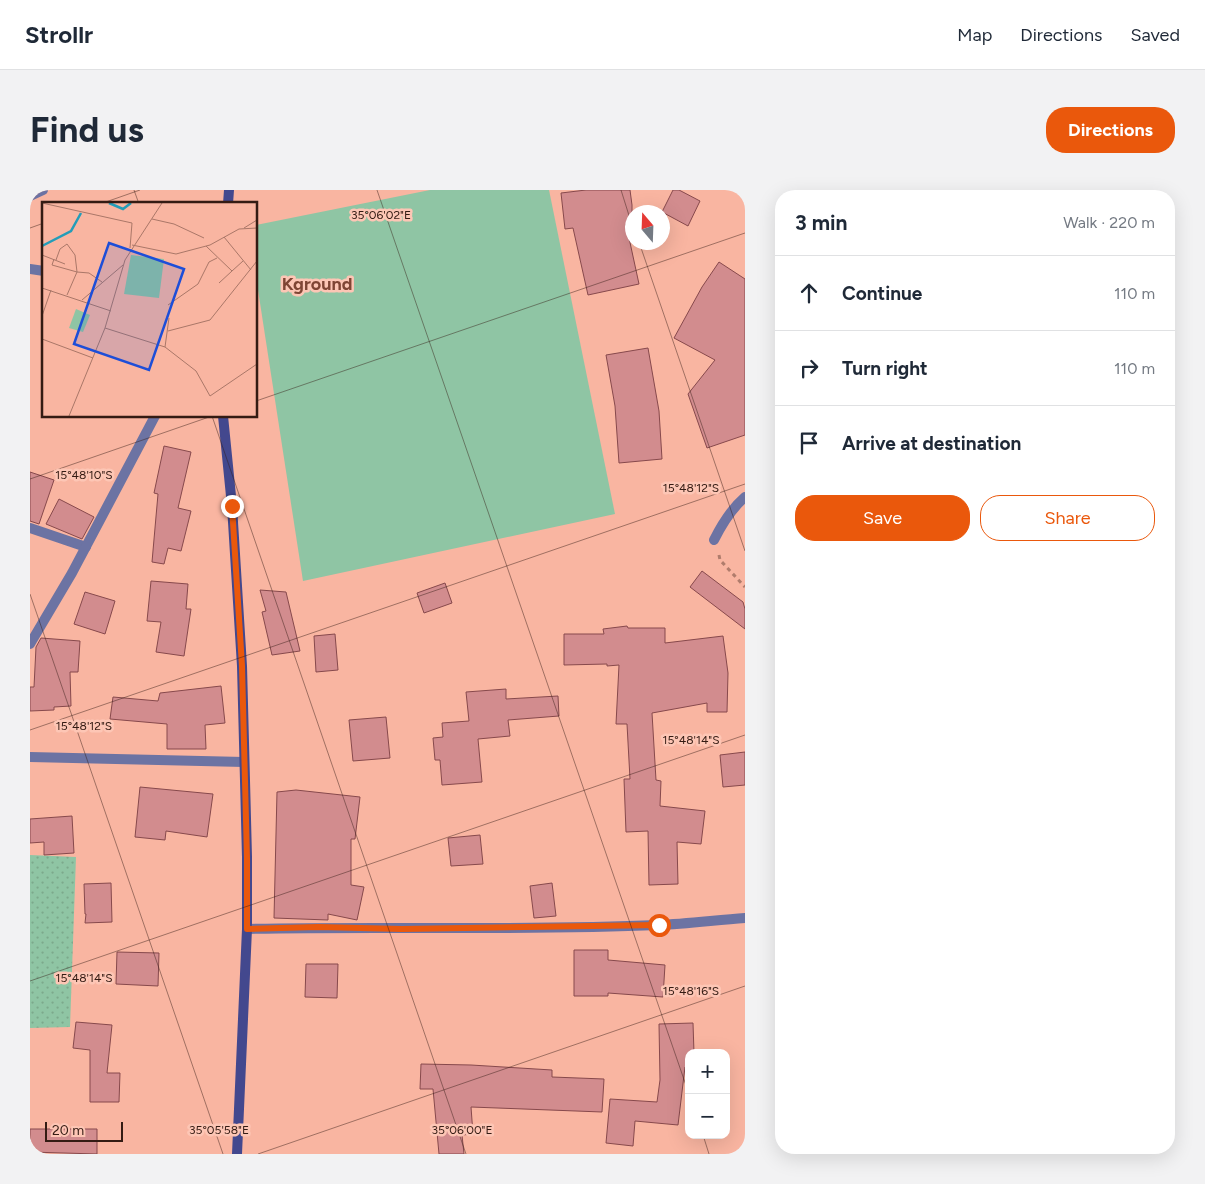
<!DOCTYPE html>
<html lang="en">
<head>
<meta charset="utf-8">
<style>
  :root { --surface:#fff; --page:#f2f2f3; --text:#1f2937; --muted:#747a83; --line:#e0e1e3; --accent:#ea580c }
  body { margin:0; font-family:Figtree,sans-serif; background:var(--page); color:var(--text) }
  .controls { position:absolute; right:15px; bottom:15px; display:grid; overflow:hidden; border-radius:10px; box-shadow:0 5px 20px #0002 }
  .controls button { width:45px; height:45px; display:grid; place-items:center; padding:0; border:0; border-bottom:1px solid var(--line); background:var(--surface); color:var(--text); font:25px sans-serif }
  .compass { position:absolute; left:595px; top:15px; width:45px; height:45px; border-radius:50%; background:var(--surface); box-shadow:0 5px 20px #0002; rotate:341deg }
  .scale { position:absolute; left:15px; bottom:12px; width:78px; box-sizing:border-box; padding-left:5px; border:2px solid #341b13; border-top:0; font-size:14px; line-height:18px; white-space:nowrap; color:#341b13; -webkit-text-stroke:4px #fdc6b5; paint-order:stroke }
  .stop { position:absolute; width:15px; height:15px; margin:-11px; border:4px solid #ea580c; border-radius:50%; background:#fff }
  .stop.end { background:#ea580c; border-color:#fff; box-shadow:0 1px 5px #0008 }
  .list { margin:0; padding:0; list-style:none }
  h2 { display:flex; justify-content:space-between; align-items:center; height:65px; margin:0; padding:0 20px; font-size:21px }
  h2 small { font-size:16px; font-weight:400; color:var(--muted) }
  .list li { display:grid; grid-template-columns:32px 1fr auto; gap:15px; align-items:center; box-sizing:border-box; height:75px; padding:0 20px; border-top:1px solid var(--line) }
  .list b { display:block; font-size:19px; white-space:nowrap }
  .list em { font-size:16px; font-style:normal; color:var(--muted) }
  .actions { display:flex; gap:10px; padding:15px 20px }
  .actions a { flex:1; padding:11px 0; border:1px solid var(--accent); border-radius:20px; text-align:center; font-size:18px; color:var(--accent) }
  .actions .main { background:var(--accent); color:#fff }
  .icon { flex:none; width:28px; height:28px; fill:none; stroke:currentColor; stroke-width:2; stroke-linecap:round; stroke-linejoin:round }
  .map { position:relative; flex:none; width:715px; height:964px; overflow:hidden; border-radius:20px }
  header { display:flex; align-items:center; gap:30px; box-sizing:border-box; height:70px; padding:0 25px; background:var(--surface); border-bottom:1px solid var(--line) }
  header strong { font-size:24px }
  nav { display:flex; gap:28px; margin-inline-start:auto; font-size:18px }
  .intro { display:flex; align-items:center; justify-content:space-between; box-sizing:border-box; height:120px; padding:0 30px }
  h1 { margin:0; font-size:35px }
  .button { padding:12px 22px; border-radius:20px; background:var(--accent); color:#fff; font-size:18px; font-weight:700 }
  main { display:flex; gap:30px; padding:0 30px }
  aside { flex:1; background:var(--surface); border-radius:20px; box-shadow:0 5px 20px #0002 }
  .map>svg:first-child { display:block }
  .grass { fill:url(#grass-dots) }
  .garden { fill:#8fc5a4 }
  .building { fill:#d28c8e; stroke:#87494c }
  .lines { fill:none; stroke-linecap:round; stroke-linejoin:round }
  .path { stroke:#b07c6c; stroke-width:3; stroke-dasharray:4 4; stroke-linecap:butt }
  .lane { stroke:#6c73a3; stroke-width:10 }
  .street { stroke:#6c73a3; stroke-width:10 }
  .secondary { stroke:#43488e; stroke-width:10 }
  .route { stroke:#ea580c; stroke-width:6 }
  .ticks { fill:none; stroke:#341b13; stroke-width:1; stroke-opacity:0.45 }
  .labels { text-anchor:middle; stroke-width:5; stroke-linejoin:round; paint-order:stroke }
  .quarter-label { font-size:18px; font-weight:bold; fill:#7f4534; stroke:#fdc6b5 }
  .inset-river { fill:none; stroke:#239db9; stroke-width:2.5 }
  .inset-road { fill:none; stroke:#aa7768; stroke-width:1 }
  .view { fill:#1d4ed8; fill-opacity:0.15; stroke:#1d4ed8; stroke-width:2.5 }
  .inset-edge { fill:none; stroke:#341b13; stroke-width:2.5 }
  .ticks-label { font-size:12px; text-anchor:middle; fill:#341b13; stroke:#fdc6b5; stroke-width:5; stroke-linejoin:round; paint-order:stroke }
</style>
</head>
<body>
<header>
<strong>Strollr</strong>
<nav><a>Map</a><a>Directions</a><a>Saved</a></nav>
</header>
<div class="intro"><h1>Find us</h1><a class="button">Directions</a></div>
<main>
<div class="map">
<svg width="715" height="964" viewBox="0 0 715 964">
  <defs>
    <pattern id="grass-dots" width="8" height="8" patternUnits="userSpaceOnUse" patternTransform="scale(1.25)"><rect width="8" height="8" fill="#8fc5a4"/><path d="M2 2h.1M6 6h.1" fill="none" stroke="#7ca98c" stroke-width="1.8" stroke-linecap="round"/></pattern>
  </defs>
  <rect width="100%" height="100%" fill="#f9b5a1"/>
  <path class="grass" d="M0,665l46,2 -6,170 -40,1z"/>
  <path class="garden" d="M400,0h119l66,324 -312,67 -47,-304v-52z"/>
  <g class="building">
    <path d="M556,0h44l2,15v18l-6,1 13,60 -51,11 -15,-67 -8,1 -4,-36z"/>
    <path d="M643,0h6l21,11 -12,25 -26,-14z"/>
    <path d="M689,72l26,17v156l-38,13 -19,-54 27,-34 -41,-22 28,-51z"/>
    <path d="M618,158l11,63 3,48 -43,4 -4,-57 -9,-51z"/>
    <path d="M134,256l27,6 -13,56 13,3 -10,40 -13,-3 -4,16 -12,-2 6,-68 -4,-1z"/>
    <path d="M0,282l24,8 -15,44 -9,-3z"/>
    <path d="M29,309l35,18 -12,22 -36,-15z"/>
    <path d="M672,381l41,31 2,7v20l-55,-42z"/>
    <path d="M121,391l37,3 -2,25h5l-7,47 -28,-4 5,-30 -14,-1z"/>
    <path d="M415,393l7,20 -28,10 -7,-20z"/>
    <path d="M230,400l26,2 14,59 -28,4 -10,-43 4,-1z"/>
    <path d="M55,402l30,9 -10,33 -31,-10z"/>
    <path d="M597,436l1,2h37v15l58,-7 5,37 -1,39h-20v-9l-55,10 4,67 5,1 -1,25 45,5 -4,33 -24,-2 1,42 -29,1 -1,-54 -22,1 -2,-53h6l-3,-55h-11l3,-59 -12,1v-2l-43,1v-31h40l-1,-5z"/>
    <path d="M305,444l3,36 -22,2 -2,-36z"/>
    <path d="M11,448l39,3 -2,31h-8l1,34 -17,1v3l-24,1v-24h4l2,-40z"/>
    <path d="M191,496l4,37 -20,2 1,24h-39v-25l-57,-5 3,-22 45,4 2,-8z"/>
    <path d="M476,499v10l52,-3 1,20 -51,4 2,16 -32,3 4,43 -40,3 -2,-25h-5l-2,-22 10,-1 -1,-14 27,-2 -3,-29z"/>
    <path d="M356,527l4,41 -37,3 -4,-41z"/>
    <path d="M715,562v33l-22,2 -3,-32z"/>
    <path d="M110,597l73,7 -6,43 -41,-6 -1,9 -30,-3z"/>
    <path d="M266,600l64,7 -5,42h-4v46l13,2 -7,33 -29,-6v6l-54,-2 3,-126z"/>
    <path d="M42,626l2,37 -30,2v-13l-14,1v-24z"/>
    <path d="M450,645l3,29 -32,2 -3,-28z"/>
    <path d="M81,693l1,39 -27,1 1,-9h-1l-1,-30z"/>
    <path d="M522,693l4,33 -22,2 -4,-32z"/>
    <path d="M544,760h34v10l57,5 -2,32 -55,-4v3h-34z"/>
    <path d="M87,762l42,1 -1,33 -42,-2z"/>
    <path d="M276,774h32l-1,34 -32,-1z"/>
    <path d="M46,832l36,3 -5,48h13l-1,29h-29v-52l-17,-2z"/>
    <path d="M663,833l1,30h-5v14h-4l-7,58 -43,-4 -2,25 -27,-3 4,-44 47,3 3,-22 -1,-56z"/>
    <path d="M391,874l50,1 81,5v7l52,2 -2,33 -131,-5 2,27 -11,1 2,19h-25l-6,-65h-13z"/>
    <path d="M0,939h67v25l-67,-2z"/>
  </g>
  <g class="lines">
    <path class="path" d="M689,365l1,5 25,27"/>
    <g class="lane">
      <path d="M0,6l13,-6"/>
      <path d="M0,79l14,2"/>
    </g>
    <g class="street">
      <path d="M0,338l56,19"/>
      <path d="M684,350c8,-16 17,-31 31,-43"/>
      <path d="M0,454l42,-71 83,-157"/>
      <path d="M0,567l214,5"/>
      <path d="M217,739c137,-3 274,2 411,-4 29,-1 58,-5 87,-7"/>
    </g>
    <g class="secondary">
      <path d="M198,14l1,-14"/>
      <path d="M193,226l9,90 10,160 5,191v72l-10,225"/>
    </g>
  </g>
  <g class="lines">
    <path class="route" d="M202,316l10,160 5,192v71l71,-2 84,2 257,-4"/>
  </g>
  <path class="ticks" d="M104,0l5,14M347,0l312,904M591,0l11,35M70,14l40,-14M0,38l14,-5M609,52l106,309M226,211l489,-168M182,226l254,738M0,289l182,-63M0,404l193,560M0,540l715,-246M0,791l715,-246M673,945l6,19M228,964l487,-168"/>
  <g class="labels">
    <g class="quarter-label">
      <text x="287" y="100">Kground</text>
    </g>
  </g>
  <g transform="translate(12 12)">
    <rect width="215" height="215" fill="#f9b5a1"/>
    <path d="M34,107l14,6 -7,17 -14,-4z" fill="#8fc5a4"/>
    <path d="M89,53l33,4 -5,39 -35,-4z" fill="#8fc5a4"/>
    <path class="inset-river" d="M67,1l14,6 8,-6M0,44l29,-15 10,-18"/>
    <path class="inset-road" d="M0,1l90,20 -2,25M110,17l22,5 30,14M202,26l13,-8M182,35l27,33M90,43l44,9 34,-9 29,-16 18,-1M164,44l26,25 11,-10M0,53l23,9M12,57l-2,6 25,7 -2,-17 -8,-11 -7,5 -4,11M177,81l13,-12M0,86l69,23M25,93l10,-23 12,1 13,9M40,98l41,-35M126,103l30,-21 11,-22 8,-4M0,114l9,-26M63,126l60,19 31,24 14,25 47,-32M126,129l42,-11 47,-59M0,137l51,19M123,145l4,-29M27,214l36,-88 20,-68 37,-57"/>
    <path class="view" d="M67,41l75,26 -35,101 -75,-26z"/>
    <rect width="215" height="215" class="inset-edge"/>
  </g>
  <g class="ticks-label">
    <text x="351" y="29">35°06'02"E</text>
    <text x="54" y="289">15°48'10"S</text>
    <text x="661" y="302">15°48'12"S</text>
    <text x="54" y="540">15°48'12"S</text>
    <text x="661" y="554">15°48'14"S</text>
    <text x="54" y="792">15°48'14"S</text>
    <text x="661" y="805">15°48'16"S</text>
    <text x="189" y="944">35°05'58"E</text>
    <text x="432" y="944">35°06'00"E</text>
  </g>
</svg>
<div class="controls">
<button>+</button>
<button>−</button>
</div>
<svg class="compass" viewBox="-18 -18 36 36"><path d="M0-13l5 13h-10z" fill="#e53935"/><path d="M0 13l5-13h-10z" fill="#747a83"/></svg>
<div class="scale">20 m</div>
<div class="stop" style="left:629px;top:735px"></div>
<div class="stop end" style="left:202px;top:316px"></div>
</div>
<aside>
<h2>3 min<small>Walk · 220 m</small></h2>
<ul class="list">
<li><svg class="icon" aria-label="ahead" viewBox="0 0 24 24"><path d="M12 20V5M6 11l6-6 6 6"/></svg><div><b>Continue</b></div><em>110 m</em></li>
<li><svg class="icon" aria-label="right" viewBox="0 0 24 24"><path d="M7 20v-9h11M14 6l5 5-5 5"/></svg><div><b>Turn right</b></div><em>110 m</em></li>
<li><svg class="icon" aria-label="arrive" viewBox="0 0 24 24"><path d="M6 21V4h12l-3 4 3 4H6"/></svg><div><b>Arrive at destination</b></div></li>
</ul>
<div class="actions"><a class="main">Save</a><a>Share</a></div>
</aside>
</main>
</body>
</html>
